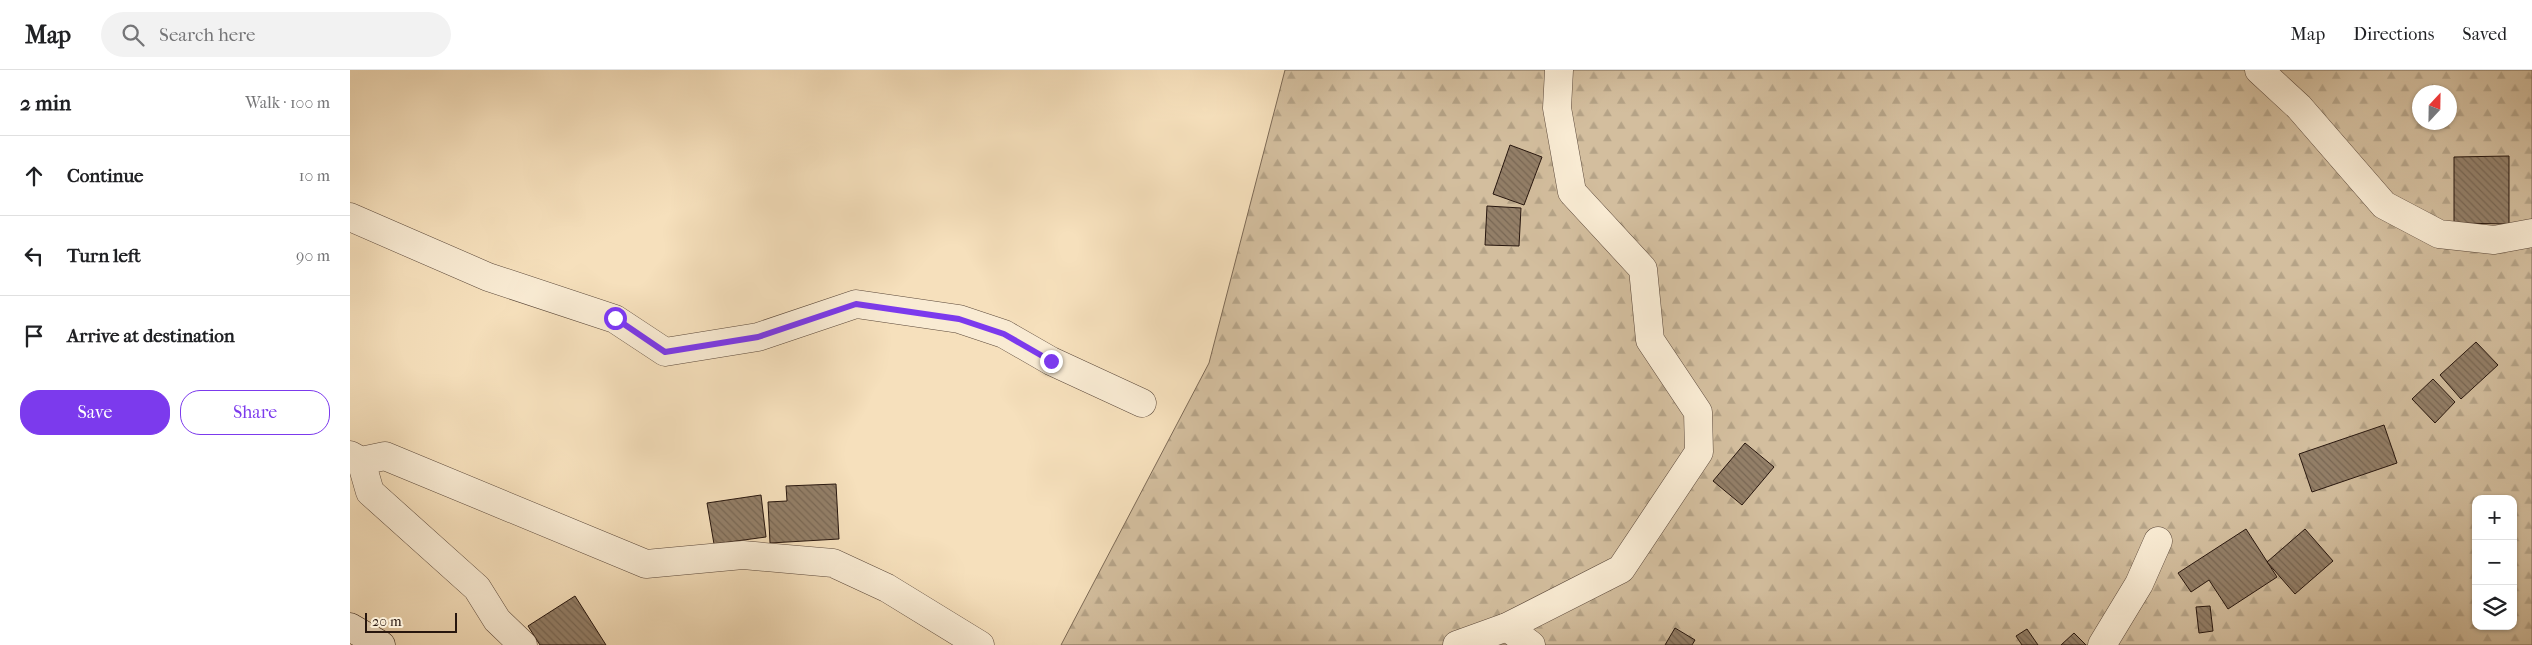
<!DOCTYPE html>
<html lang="en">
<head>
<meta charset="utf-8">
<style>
  :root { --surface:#fff; --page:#f2f2f2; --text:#202124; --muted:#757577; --line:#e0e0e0; --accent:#7c3aed }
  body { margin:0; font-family:"IM FELL French Canon",serif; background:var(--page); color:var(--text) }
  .controls { position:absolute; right:15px; bottom:15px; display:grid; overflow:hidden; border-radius:10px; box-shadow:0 1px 4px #0004 }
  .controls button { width:45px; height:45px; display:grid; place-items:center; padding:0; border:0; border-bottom:1px solid var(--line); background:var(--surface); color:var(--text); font:25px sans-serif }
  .compass { position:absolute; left:2062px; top:15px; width:45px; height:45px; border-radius:50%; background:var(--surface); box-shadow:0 1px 4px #0004; rotate:22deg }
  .scale { position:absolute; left:15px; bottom:12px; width:92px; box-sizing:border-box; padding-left:5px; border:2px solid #27160e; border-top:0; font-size:14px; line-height:18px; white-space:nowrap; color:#27160e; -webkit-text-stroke:4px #f9ebd3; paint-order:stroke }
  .stop { position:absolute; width:15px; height:15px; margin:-11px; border:4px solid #7c3aed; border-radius:50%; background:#fff }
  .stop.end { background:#7c3aed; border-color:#fff; box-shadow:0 1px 5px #0008 }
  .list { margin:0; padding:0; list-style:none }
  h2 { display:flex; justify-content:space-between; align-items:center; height:65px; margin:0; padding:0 20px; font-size:21px }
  h2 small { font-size:16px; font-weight:400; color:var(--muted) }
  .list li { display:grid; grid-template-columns:32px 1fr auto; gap:15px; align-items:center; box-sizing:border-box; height:80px; padding:0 20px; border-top:1px solid var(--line) }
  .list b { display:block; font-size:19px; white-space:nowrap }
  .list em { font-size:16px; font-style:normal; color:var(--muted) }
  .actions { display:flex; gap:10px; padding:15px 20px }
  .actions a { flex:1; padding:11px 0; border:1px solid var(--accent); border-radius:20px; text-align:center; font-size:18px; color:var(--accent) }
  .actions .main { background:var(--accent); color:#fff }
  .icon { flex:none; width:28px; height:28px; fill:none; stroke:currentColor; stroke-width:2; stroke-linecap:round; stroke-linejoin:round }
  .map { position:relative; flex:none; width:2182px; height:575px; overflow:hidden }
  header { display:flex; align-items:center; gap:30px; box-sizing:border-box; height:70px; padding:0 25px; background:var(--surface); border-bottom:1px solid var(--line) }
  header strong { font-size:24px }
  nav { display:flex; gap:28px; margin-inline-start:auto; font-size:18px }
  .search { width:350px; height:45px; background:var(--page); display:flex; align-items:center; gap:12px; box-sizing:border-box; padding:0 18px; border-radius:28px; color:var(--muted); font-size:19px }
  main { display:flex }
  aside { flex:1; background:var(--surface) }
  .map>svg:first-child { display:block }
  .forest { fill:url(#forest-firs); stroke:#7d6a56; fill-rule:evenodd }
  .building { fill:url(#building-back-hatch); stroke:#27160e }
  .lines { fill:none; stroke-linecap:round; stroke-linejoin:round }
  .street-casing { stroke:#5b483a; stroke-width:29 }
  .secondary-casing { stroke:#27160e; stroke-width:29 }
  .street { stroke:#f9ebd3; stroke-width:28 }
  .secondary { stroke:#f9ebd3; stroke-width:28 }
  .route { stroke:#7c3aed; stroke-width:6 }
</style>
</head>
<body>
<header>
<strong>Map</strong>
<div class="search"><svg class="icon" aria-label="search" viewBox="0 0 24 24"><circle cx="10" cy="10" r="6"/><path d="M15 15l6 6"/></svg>Search here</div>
<nav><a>Map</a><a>Directions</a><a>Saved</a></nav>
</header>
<main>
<aside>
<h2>2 min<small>Walk · 100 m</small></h2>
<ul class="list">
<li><svg class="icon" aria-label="ahead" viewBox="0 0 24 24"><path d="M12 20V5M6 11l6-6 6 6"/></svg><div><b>Continue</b></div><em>10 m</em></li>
<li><svg class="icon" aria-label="left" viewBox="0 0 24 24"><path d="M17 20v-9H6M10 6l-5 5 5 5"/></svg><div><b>Turn left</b></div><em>90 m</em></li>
<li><svg class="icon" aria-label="arrive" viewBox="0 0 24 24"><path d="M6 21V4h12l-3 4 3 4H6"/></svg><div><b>Arrive at destination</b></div></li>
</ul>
<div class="actions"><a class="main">Save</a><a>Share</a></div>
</aside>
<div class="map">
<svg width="2182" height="575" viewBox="0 0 2182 575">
  <defs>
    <pattern id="forest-firs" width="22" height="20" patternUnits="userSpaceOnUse" patternTransform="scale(1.25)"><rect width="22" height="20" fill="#d3be9e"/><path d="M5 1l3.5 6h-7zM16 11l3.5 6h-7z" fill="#b5a387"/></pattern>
    <pattern id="building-back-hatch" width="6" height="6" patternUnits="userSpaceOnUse" patternTransform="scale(1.25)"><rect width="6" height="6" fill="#937f68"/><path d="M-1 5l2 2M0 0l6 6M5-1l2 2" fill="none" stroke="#786754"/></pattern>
  </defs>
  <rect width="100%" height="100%" fill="#f6e0bc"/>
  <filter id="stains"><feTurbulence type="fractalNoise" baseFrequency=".004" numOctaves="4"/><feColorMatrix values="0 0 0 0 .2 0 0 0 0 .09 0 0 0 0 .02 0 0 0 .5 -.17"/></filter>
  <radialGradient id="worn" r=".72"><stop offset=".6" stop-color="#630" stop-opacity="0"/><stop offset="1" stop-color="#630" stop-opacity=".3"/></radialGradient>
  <path class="forest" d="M935,0h1247v575h-1471l148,-282zM2070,22h30v30h-30zM2126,429h37v127h-37z"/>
  <g class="building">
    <path d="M1160,75l32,12 -18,48 -31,-11z"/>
    <path d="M2159,86v68l-55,-1v-66z"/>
    <path d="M1137,136l34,2 -2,38 -34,-1z"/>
    <path d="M2126,272l22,23 -37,34 -21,-24z"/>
    <path d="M2083,309l22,23 -20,21 -23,-24z"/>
    <path d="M2034,355l13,38 -85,29 -13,-38z"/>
    <path d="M1395,373l29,24 -32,38 -29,-24z"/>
    <path d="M486,414l3,55 -69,4 -2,-41 19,-1 -1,-15z"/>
    <path d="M411,425l5,42 -52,7 -7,-41z"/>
    <path d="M1896,459l31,48 -49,32 -19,-29 -18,12 -13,-19z"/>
    <path d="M1955,459l28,32 -38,33 -28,-32z"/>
    <path d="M225,526l31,49h-66l-12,-19z"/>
    <path d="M1860,536l3,25 -14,2 -3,-26z"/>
    <path d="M1325,558l20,12 -3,5h-27z"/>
    <path d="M1677,559l11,16h-16l-6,-9z"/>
    <path d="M1724,563l12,12h-25z"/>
  </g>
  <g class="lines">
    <defs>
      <g id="street">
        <path d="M1909,0l40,37 85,98 55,29 55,6 38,-7"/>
        <path d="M0,147l138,60 127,42 50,33 93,-15 98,-33 103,15 45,15 47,27 91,42"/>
        <path d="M0,385l11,6 24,-5 261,108 97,-9 90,8 54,25 93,57"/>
        <path d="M11,391l9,31 107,96 20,32 26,25"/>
        <path d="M1157,557l24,18"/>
        <path d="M1107,575l50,-18 114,-58 78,-117 -1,-40 -48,-72 -7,-71 -71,-77 -15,-84 2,-38"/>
        <path d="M1752,575l37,-61 19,-43"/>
      </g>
      <path id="secondary" d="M0,557l31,18"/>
    </defs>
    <use href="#street" class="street-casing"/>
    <use href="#secondary" class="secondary-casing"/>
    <use href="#street" class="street"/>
    <use href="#secondary" class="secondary"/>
  </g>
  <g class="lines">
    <path class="route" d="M265,248l50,34 93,-15 98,-33 103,15 45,15 47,27"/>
  </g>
  <rect width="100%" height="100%" filter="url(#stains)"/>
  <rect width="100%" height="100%" fill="url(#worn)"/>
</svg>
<div class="controls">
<button>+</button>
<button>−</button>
<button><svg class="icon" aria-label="layers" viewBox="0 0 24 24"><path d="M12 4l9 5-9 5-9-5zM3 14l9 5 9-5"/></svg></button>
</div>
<svg class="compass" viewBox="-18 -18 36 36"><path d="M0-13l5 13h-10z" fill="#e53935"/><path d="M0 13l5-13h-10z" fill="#757577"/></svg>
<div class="scale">20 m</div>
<div class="stop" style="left:265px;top:248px"></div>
<div class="stop end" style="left:701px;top:291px"></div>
</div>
</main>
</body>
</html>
